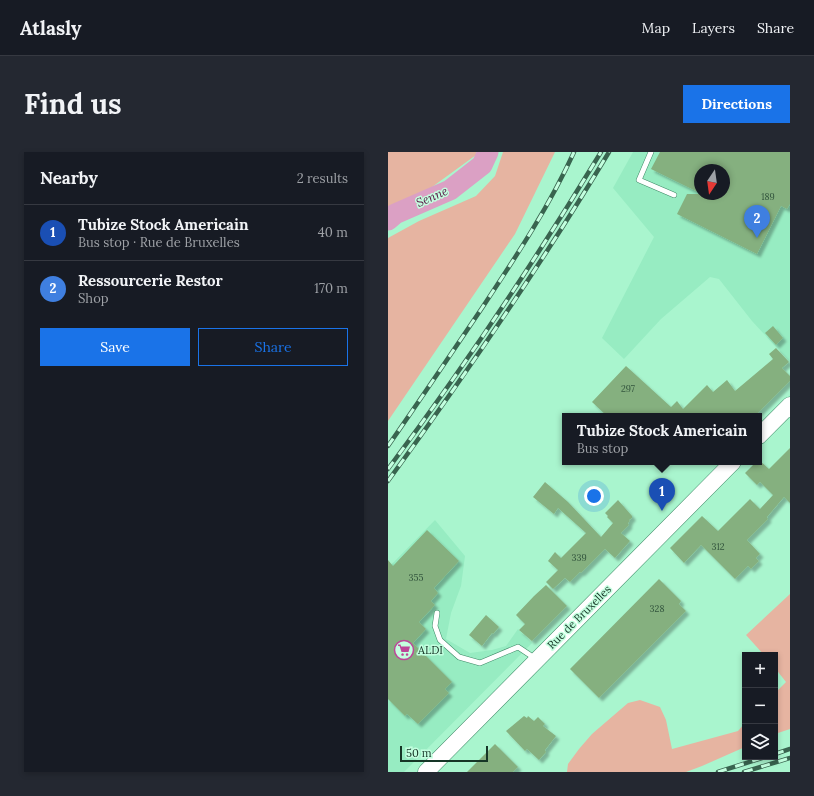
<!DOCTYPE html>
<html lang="en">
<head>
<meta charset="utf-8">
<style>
  :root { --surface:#171b24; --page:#242831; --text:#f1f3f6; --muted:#9ea1a6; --line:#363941; --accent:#1a73e8 }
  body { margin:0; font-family:Lora,serif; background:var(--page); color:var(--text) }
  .controls { position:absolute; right:12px; bottom:12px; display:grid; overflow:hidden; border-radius:0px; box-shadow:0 2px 6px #0003 }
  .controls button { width:36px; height:36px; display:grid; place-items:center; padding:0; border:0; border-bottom:1px solid var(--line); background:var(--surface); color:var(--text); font:20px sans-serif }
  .compass { position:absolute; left:306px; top:12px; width:36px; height:36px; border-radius:50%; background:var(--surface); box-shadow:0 2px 6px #0003; rotate:193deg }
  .scale { position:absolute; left:12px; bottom:10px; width:88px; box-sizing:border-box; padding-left:4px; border:2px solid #163627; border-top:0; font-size:11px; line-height:14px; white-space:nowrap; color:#163627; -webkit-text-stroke:3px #c3ffdf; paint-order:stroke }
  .you { position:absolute; left:206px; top:344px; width:14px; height:14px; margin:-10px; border:3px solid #fff; border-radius:50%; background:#1a73e8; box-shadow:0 0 0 6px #1a73e833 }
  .badge { display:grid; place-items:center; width:26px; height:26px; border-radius:50%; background:var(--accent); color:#fff; font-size:13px; font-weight:700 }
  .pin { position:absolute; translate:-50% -33px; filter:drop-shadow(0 1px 2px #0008) }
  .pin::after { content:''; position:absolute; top:21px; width:14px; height:12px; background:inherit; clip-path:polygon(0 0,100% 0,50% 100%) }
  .popup { position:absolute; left:174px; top:261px; width:200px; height:52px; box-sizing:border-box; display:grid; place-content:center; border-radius:0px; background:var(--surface); filter:drop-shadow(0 1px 3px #0005); font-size:13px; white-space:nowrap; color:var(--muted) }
  .popup b { font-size:15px; color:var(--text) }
  .popup::after { content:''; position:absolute; left:50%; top:100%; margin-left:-8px; border:8px solid transparent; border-top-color:var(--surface) }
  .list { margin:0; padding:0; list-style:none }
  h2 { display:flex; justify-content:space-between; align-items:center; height:52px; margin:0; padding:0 16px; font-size:17px }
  h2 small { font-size:13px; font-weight:400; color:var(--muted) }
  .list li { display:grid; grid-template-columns:26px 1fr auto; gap:12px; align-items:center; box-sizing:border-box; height:56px; padding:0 16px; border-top:1px solid var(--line) }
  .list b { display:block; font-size:15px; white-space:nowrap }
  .list p { margin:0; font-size:13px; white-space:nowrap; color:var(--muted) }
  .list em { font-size:13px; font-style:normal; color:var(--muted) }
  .actions { display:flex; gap:8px; padding:12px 16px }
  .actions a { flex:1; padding:9px 0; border:1px solid var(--accent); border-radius:0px; text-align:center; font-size:14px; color:var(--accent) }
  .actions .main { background:var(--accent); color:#fff }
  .icon { flex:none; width:22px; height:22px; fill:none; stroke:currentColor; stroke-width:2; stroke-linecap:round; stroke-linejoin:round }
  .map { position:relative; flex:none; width:402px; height:620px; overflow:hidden; border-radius:0px }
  header { display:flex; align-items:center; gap:24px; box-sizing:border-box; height:56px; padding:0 20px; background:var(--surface); border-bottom:1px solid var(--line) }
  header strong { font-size:19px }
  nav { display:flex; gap:22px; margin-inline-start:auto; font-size:14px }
  .intro { display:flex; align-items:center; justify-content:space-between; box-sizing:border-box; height:96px; padding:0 24px }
  h1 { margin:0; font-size:28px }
  .button { padding:10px 18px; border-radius:0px; background:var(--accent); color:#fff; font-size:14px; font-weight:700 }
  main { display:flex; gap:24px; padding:0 24px }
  aside { flex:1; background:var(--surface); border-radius:0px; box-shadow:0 2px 6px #0003 }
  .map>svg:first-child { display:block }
  .built { fill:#97ecc2; fill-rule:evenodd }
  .green { fill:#e6b4a1 }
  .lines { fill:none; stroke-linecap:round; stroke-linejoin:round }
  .river { stroke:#dba0c4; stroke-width:21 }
  .building { fill:#85b07f; filter:url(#shadow) }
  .service-casing { stroke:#3e8a67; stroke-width:6 }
  .primary-casing { stroke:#3e8a67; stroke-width:17 }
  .service { stroke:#fff; stroke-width:5 }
  .primary { stroke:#fff; stroke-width:16 }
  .rail-casing { stroke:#39644f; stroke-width:4.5 }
  .rail { stroke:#c3ffdf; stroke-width:3; stroke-dasharray:9; stroke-linecap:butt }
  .labels { text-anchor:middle; stroke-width:3; stroke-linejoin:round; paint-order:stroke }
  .number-label { font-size:9px; fill:#32543d }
  .street-label { font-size:11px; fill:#163627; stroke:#c3ffdf }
  .poi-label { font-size:11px; fill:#163627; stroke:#c3ffdf; text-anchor:start }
  .water-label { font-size:12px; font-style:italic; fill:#5b1848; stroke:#c3ffdf }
</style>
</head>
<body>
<header>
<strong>Atlasly</strong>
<nav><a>Map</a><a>Layers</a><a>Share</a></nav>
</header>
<div class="intro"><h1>Find us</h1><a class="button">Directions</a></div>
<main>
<aside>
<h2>Nearby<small>2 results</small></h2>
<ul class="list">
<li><span class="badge" style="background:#1a4fb4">1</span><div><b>Tubize Stock Americain</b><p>Bus stop · Rue de Bruxelles</p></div><em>40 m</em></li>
<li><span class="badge" style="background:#3f7fe0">2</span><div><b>Ressourcerie Restor</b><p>Shop</p></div><em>170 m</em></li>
</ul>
<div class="actions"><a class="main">Save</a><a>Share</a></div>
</aside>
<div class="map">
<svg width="402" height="620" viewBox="0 0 402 620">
  <defs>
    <filter id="shadow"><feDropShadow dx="3.5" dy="3.5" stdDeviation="1" flood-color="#0004"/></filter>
  </defs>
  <rect width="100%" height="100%" fill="#a9f5ce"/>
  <g class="built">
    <path d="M245,0h157v210l-38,-41 -33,-42 -9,-2 -49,42 -37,40 -22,-21 52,-101 -41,-49zM312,18h24v24h-24z"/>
    <path d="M47,368l30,36 -4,30 -10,27 -5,26 24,14 22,-3 14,-4 12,-17 14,14 -128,129h-16v-204z"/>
  </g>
  <g class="green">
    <path d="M0,0h88v3l-44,32 -44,21z"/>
    <path d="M115,0h52l-40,82 -127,187v-183l31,-17 57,-25 19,-20z"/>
    <path d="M402,442v135l-15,5v-41l11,-11 -11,-14v-13h-11l-18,-20z"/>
    <path d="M252,548l20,7 6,13 6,29 66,-18 7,-8v24l-43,19 -16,6h-119l1,-8 11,-15 13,-15 36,-31z"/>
  </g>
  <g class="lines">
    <path class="river" d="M0,68l7,-6 55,-24 32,-25 6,-13"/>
  </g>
  <g class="building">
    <path d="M272,0h130v52l-3,5 -6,-3 -24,48 -80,-40 10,-20h37v-24h-24v23l-49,-24z"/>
    <path d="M385,174l10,12 -7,7 -11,-12z"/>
    <path d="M388,196l13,14 -7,6 8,8v5l-35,35h-148l-15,-14 34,-36 45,41 6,-6 6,8 24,-24 6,7 14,-12 8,11 38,-32 -4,-5z"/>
    <path d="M402,296v55l-6,-6 -17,20 1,2 -21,21 13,14 -4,4 3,3 -8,8 -3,-3 -13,13 -34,-34 -17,18 -14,-15 32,-32 16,15 32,-32 10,10 13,-14 -13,-13 -3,3 -12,-12 11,-11h3v-2l10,9z"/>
    <path d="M157,330l23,20 33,35 12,-14 -6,-6 1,-1 -3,-3 13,-13 14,16v2l-3,2 1,1 -2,2 1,2 -8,8 9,8 -15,17 -10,-9 -24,24 -1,-1 -10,10 -5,-4 -12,11 -7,-7 12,-12 -10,-9 7,-9 6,6 25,-25 -28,-25 -4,6 -21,-17z"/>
    <path d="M39,378l32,31 -25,27 4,5 -7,8 4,4 -16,17 7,7 -13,14 39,39 -7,7 4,4 -31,31 -11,-10 -2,2 -17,-17v-139l5,6z"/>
    <path d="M271,427l22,22 -2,3 7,7 -87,87 -29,-29z"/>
    <path d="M158,433l21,21 -35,35 -13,-11 6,-6 -9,-9 18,-19z"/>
    <path d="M98,463l13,12 -6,7 -1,-1 -10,13 -13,-11z"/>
    <path d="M136,564l3,2 1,-2 6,5 4,-4 7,7 -2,2 13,10 -11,14 1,2 -7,8 -12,-11 -2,2 -19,-20z"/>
    <path d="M107,592l23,23 -5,5h-46z"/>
  </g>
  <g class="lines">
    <defs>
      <g id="service">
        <path d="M263,0l-12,28 35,15"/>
        <path d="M49,461l-2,13 5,14 19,17 21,6 38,-16 18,12"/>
      </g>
      <g id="primary">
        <path d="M371,284l31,-31"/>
        <path d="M38,620l307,-310"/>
      </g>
    </defs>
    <use href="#service" class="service-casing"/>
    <use href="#primary" class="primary-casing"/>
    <use href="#service" class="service"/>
    <use href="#primary" class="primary"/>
    <defs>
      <g id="rail">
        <path d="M0,294c32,-46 63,-92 94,-138 33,-50 67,-101 92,-156"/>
        <path d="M0,317c76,-102 147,-208 213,-317"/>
        <path d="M0,329c78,-107 153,-216 221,-329"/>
        <path d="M387,602l15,-5"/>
        <path d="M330,620l47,-15"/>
        <path d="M356,620l46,-14"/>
      </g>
    </defs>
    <use href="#rail" class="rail-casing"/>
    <use href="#rail" class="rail"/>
  </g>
  <defs>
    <symbol id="supermarket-ring" viewBox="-11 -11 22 22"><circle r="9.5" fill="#c3ffdf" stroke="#bd4598" stroke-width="1.5"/><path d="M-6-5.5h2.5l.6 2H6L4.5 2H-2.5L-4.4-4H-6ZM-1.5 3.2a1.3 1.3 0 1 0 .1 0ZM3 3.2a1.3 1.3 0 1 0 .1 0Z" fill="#bd4598"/></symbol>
  </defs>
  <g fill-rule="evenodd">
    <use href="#supermarket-ring" x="5" y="487" width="22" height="22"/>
  </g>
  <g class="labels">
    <g class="number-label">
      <text x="380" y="48">189</text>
      <text x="240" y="240">297</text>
      <text x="330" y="398">312</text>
      <text x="191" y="409">339</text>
      <text x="28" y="429">355</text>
      <text x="269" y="460">328</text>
    </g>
    <g class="street-label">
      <text transform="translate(191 465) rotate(-45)" y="4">Rue de Bruxelles</text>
    </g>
    <g class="poi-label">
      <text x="30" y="502">ALDI</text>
    </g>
    <g class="water-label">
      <text transform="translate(44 45) rotate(-24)" y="4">Senne</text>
    </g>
  </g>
</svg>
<div class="controls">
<button>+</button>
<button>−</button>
<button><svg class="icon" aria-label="layers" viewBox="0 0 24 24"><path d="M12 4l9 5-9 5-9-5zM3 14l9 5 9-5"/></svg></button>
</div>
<svg class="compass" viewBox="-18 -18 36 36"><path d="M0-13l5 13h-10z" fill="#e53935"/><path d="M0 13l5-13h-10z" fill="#9ea1a6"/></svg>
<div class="scale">50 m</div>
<div class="you"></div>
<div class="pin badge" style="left:274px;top:359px;background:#1a4fb4">1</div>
<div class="popup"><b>Tubize Stock Americain</b>Bus stop</div>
<div class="pin badge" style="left:369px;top:86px;background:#3f7fe0">2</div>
</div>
</main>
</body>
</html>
